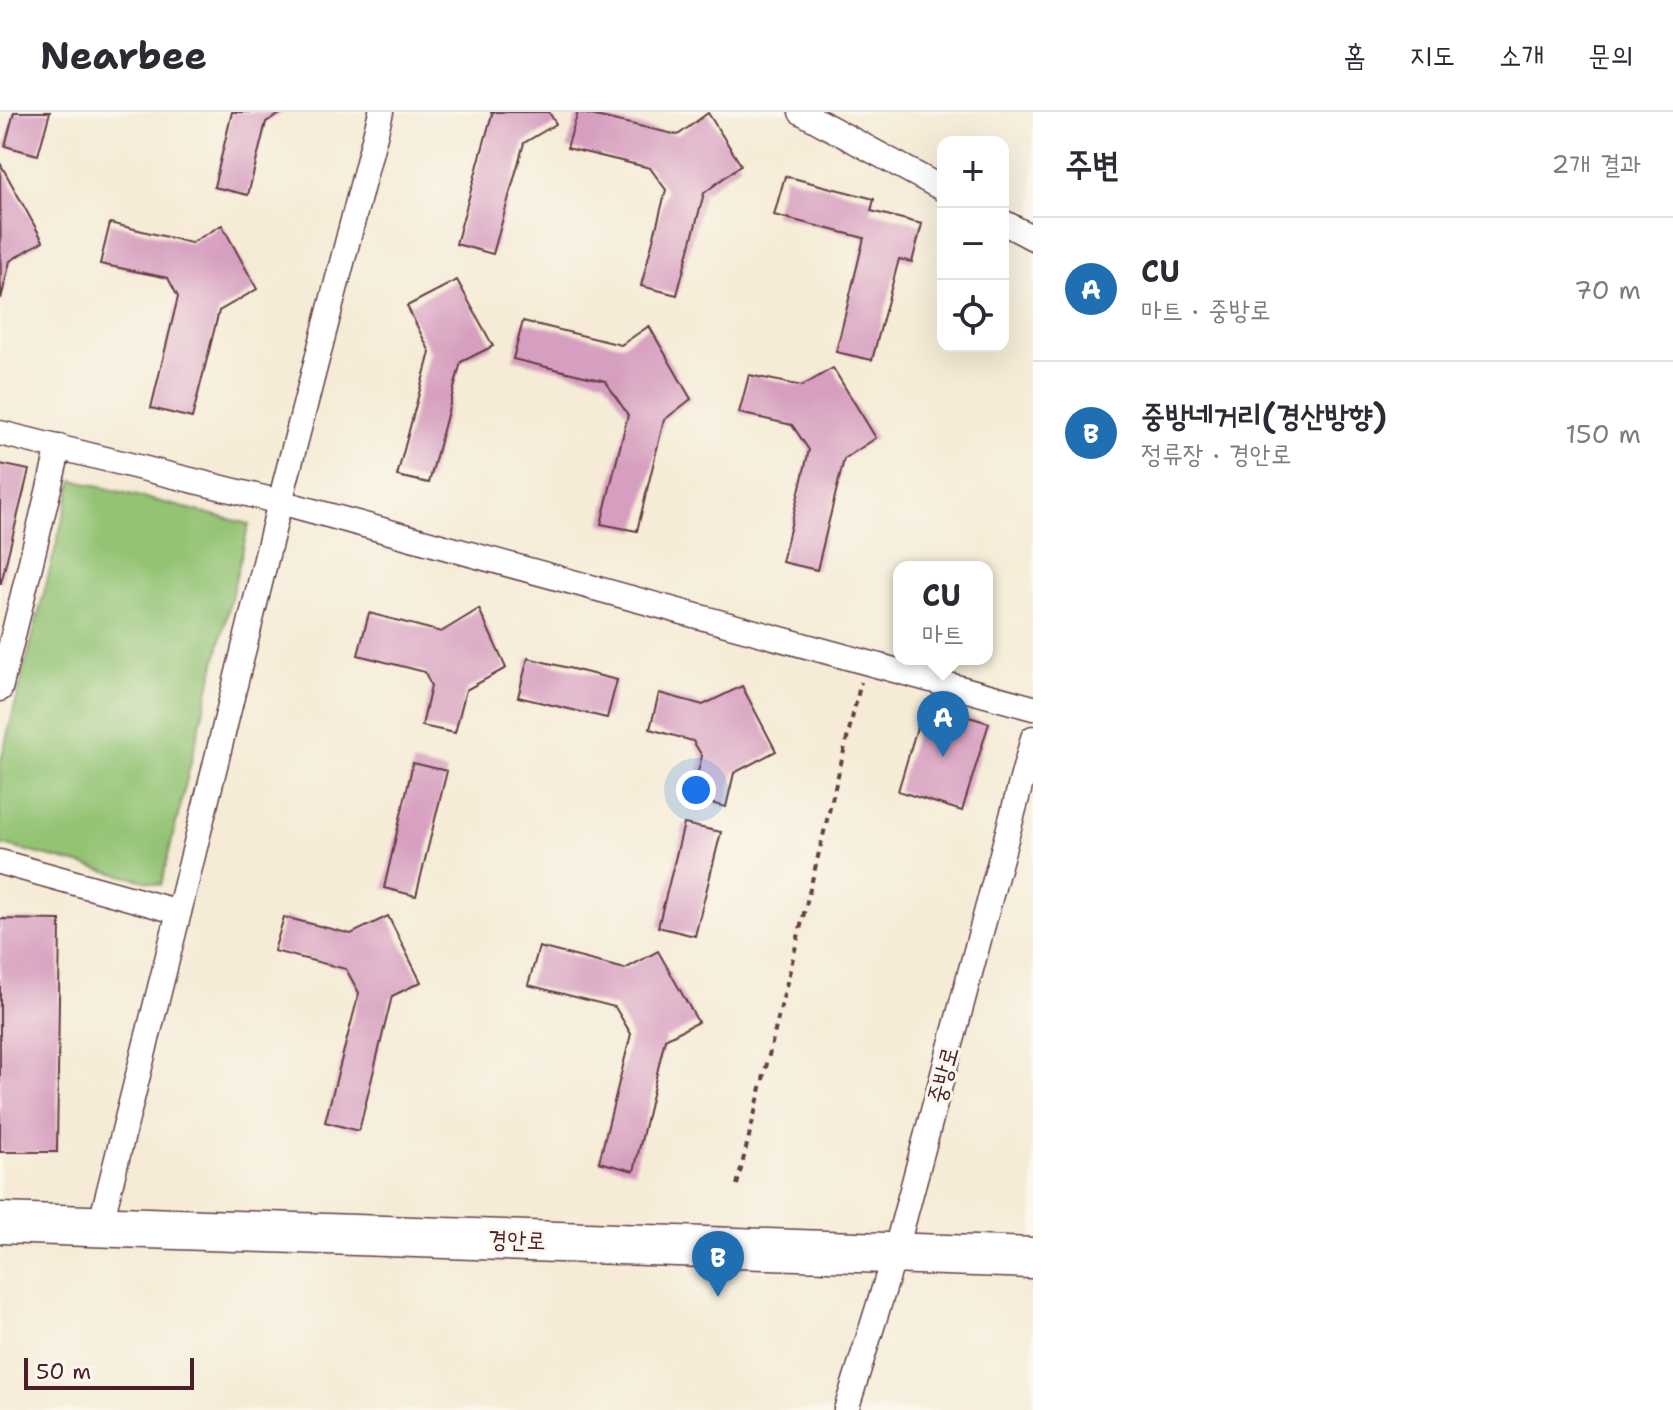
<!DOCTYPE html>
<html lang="ko">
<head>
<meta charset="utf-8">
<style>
  :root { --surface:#fff; --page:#f2f2f3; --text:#2b2b33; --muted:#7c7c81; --line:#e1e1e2; --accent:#1f6fb2 }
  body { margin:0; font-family:"Shantell Sans","Poor Story",sans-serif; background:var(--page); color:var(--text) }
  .controls { position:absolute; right:24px; top:24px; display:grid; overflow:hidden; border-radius:16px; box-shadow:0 8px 32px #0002 }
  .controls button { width:72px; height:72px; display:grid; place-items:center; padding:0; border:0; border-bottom:2px solid var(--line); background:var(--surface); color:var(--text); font:40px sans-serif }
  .scale { position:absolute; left:24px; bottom:20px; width:170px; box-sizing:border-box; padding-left:8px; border:4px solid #4a1f2b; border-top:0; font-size:22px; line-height:28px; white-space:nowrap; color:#4a1f2b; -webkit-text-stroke:6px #fbf7ec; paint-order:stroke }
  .you { position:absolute; left:696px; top:678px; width:28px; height:28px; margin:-20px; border:6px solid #fff; border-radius:50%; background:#1a73e8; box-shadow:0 0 0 12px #1a73e833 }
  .badge { display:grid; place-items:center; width:52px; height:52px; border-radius:50%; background:var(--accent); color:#fff; font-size:26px; font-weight:700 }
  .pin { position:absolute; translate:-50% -66px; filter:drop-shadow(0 2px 4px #0008) }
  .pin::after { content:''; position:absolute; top:42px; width:28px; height:24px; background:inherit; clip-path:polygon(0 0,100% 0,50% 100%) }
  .popup { position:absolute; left:893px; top:449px; width:100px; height:104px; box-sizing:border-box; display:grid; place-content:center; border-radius:16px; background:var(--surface); filter:drop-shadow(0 2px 6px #0005); font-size:26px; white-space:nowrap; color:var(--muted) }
  .popup b { font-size:30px; color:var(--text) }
  .popup::after { content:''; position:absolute; left:50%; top:100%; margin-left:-16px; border:16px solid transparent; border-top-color:var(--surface) }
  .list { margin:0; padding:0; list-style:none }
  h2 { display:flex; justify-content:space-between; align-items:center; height:104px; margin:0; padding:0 32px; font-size:34px }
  h2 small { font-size:26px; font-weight:400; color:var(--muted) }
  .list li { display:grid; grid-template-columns:52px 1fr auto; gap:24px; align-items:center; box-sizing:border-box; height:144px; padding:0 32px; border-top:2px solid var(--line) }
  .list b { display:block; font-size:30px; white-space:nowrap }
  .list p { margin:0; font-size:26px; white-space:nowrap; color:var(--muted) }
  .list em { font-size:26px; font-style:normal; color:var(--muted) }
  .icon { flex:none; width:44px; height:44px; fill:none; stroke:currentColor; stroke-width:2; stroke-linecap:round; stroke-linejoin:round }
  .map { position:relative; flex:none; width:1033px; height:1298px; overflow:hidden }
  header { display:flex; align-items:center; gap:48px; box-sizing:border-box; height:112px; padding:0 40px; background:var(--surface); border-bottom:2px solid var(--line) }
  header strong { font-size:38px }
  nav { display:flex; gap:44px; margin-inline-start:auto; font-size:28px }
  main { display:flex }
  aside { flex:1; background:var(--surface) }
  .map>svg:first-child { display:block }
  .green { fill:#93c373; stroke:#6e714f; stroke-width:2 }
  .building { fill:#d79fbf }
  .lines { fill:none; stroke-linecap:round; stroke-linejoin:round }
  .minor-casing { stroke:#643e45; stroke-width:27 }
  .primary-casing { stroke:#643e45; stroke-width:43 }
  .path { stroke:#643e45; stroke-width:4; stroke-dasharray:6 6; stroke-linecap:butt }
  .minor { stroke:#fff; stroke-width:24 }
  .primary { stroke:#fff; stroke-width:40 }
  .labels { text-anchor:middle; stroke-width:6; stroke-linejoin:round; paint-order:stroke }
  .street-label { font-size:24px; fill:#4a1f2b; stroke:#fbf7ec }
</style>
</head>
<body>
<header>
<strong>Nearbee</strong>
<nav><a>홈</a><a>지도</a><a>소개</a><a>문의</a></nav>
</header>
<main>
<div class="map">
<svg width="1033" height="1298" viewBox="0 0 1033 1298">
  <rect width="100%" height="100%" fill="#fbf7ec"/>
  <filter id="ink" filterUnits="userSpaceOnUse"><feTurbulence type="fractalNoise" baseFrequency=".0125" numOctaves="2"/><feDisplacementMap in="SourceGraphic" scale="16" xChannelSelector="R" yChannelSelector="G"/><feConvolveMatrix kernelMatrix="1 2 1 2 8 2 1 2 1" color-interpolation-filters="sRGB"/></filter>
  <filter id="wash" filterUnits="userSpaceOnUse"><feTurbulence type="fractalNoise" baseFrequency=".006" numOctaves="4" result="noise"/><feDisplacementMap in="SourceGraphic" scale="32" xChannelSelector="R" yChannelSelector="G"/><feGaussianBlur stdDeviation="1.8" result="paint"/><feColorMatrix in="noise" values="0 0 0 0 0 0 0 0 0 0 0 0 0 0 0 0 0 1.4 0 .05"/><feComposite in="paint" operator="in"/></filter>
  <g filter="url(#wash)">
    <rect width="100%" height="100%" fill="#f5ebd6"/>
    <path class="green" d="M73,368l176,44 -88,361 -161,-41v-80z"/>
    <g id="blocks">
      <g class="building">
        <path d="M14,0h36l-12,43 -33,-9z"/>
        <path d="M232,0h52l-18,10 -18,73 -34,-8z"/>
        <path d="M491,0h58l7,12 -32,19 -31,111 -37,-10 36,-130z"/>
        <path d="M578,0l100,23 30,-22 33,52 -37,28 -27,102 -36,-9 25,-96 -16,-22 -83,-20z"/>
        <path d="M0,51l43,78 -33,20 -9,38z"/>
        <path d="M785,64l89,23 -3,12 51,13 -10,38 -13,-3 -27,101 -36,-8 28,-114 -90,-23z"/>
        <path d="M110,111l81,20 31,-18 35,64 -38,22 -27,107 -41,-10 27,-111 -10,-19 -68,-14z"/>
        <path d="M457,168l36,66 -32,16 -32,121 -32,-7 33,-124 -23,-46z"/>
        <path d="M523,209l98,24 28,-19 42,73 -27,21 -27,111 -36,-7 27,-109 -23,-34 -92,-22z"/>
        <path d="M833,256l43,70 -32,21 -27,111 -35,-8 27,-112 -17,-25 -53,-12 10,-38 53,11z"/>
        <path d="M0,352l29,6 -28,113h-1z"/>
        <path d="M479,497l27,59 -40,22 -11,43 -33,-7 9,-40 -6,-14 -67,-17 11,-42 72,19z"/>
        <path d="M528,546l89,22 -10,38 -89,-21z"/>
        <path d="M742,574l34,65 -42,22 -8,34 -35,-9 11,-42 -9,-15 -43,-12 9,-36 44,12z"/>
        <path d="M924,592l65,19 -27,88 -64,-20z"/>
        <path d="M413,651l34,8 -31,125 -32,-8z"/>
        <path d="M684,712l37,8 -26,104 -37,-9z"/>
        <path d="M388,804l33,66 -29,14 -33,135 -34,-9 34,-129 -13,-24 -72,-18 10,-34 67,17z"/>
        <path d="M0,807l60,1 -3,232h-57z"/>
        <path d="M539,835l86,22 33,-18 40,71 -33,17 -31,132 -35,-9 32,-128 -16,-27 -87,-22z"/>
      </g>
    </g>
  </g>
  <g filter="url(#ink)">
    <use href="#blocks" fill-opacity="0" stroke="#643e45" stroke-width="2"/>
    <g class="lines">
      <defs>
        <g id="minor">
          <path d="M801,0l142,77"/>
          <path d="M1003,110l30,16"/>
          <path d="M0,321l280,69 753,206"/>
          <path d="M0,577l59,-242"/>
          <path d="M0,750l179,50"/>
          <path d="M100,1114l79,-314 101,-410 101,-390"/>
          <path d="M846,1298l49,-157 138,-515"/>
        </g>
        <path id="primary" d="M0,1111l1033,35"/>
      </defs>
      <use href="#minor" class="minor-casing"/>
      <use href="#primary" class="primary-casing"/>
      <path class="path" d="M737,1073l124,-503"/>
      <use href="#minor" class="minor"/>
      <use href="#primary" class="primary"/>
    </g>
  </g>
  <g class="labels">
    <g class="street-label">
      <text transform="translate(943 963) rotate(-75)" y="8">중방로</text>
      <text transform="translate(517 1128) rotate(2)" y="8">경안로</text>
    </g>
  </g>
</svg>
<div class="controls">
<button>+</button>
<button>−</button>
<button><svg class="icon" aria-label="locate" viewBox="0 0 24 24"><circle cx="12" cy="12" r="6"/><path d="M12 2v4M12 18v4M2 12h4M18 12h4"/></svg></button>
</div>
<div class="scale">50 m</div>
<div class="you"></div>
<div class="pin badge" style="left:943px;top:645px">A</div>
<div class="popup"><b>CU</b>마트</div>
<div class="pin badge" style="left:718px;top:1185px">B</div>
</div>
<aside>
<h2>주변<small>2개 결과</small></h2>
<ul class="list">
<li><span class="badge">A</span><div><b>CU</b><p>마트 · 중방로</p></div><em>70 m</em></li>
<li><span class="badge">B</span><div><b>중방네거리(경산방향)</b><p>정류장 · 경안로</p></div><em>150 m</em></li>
</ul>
</aside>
</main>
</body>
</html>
